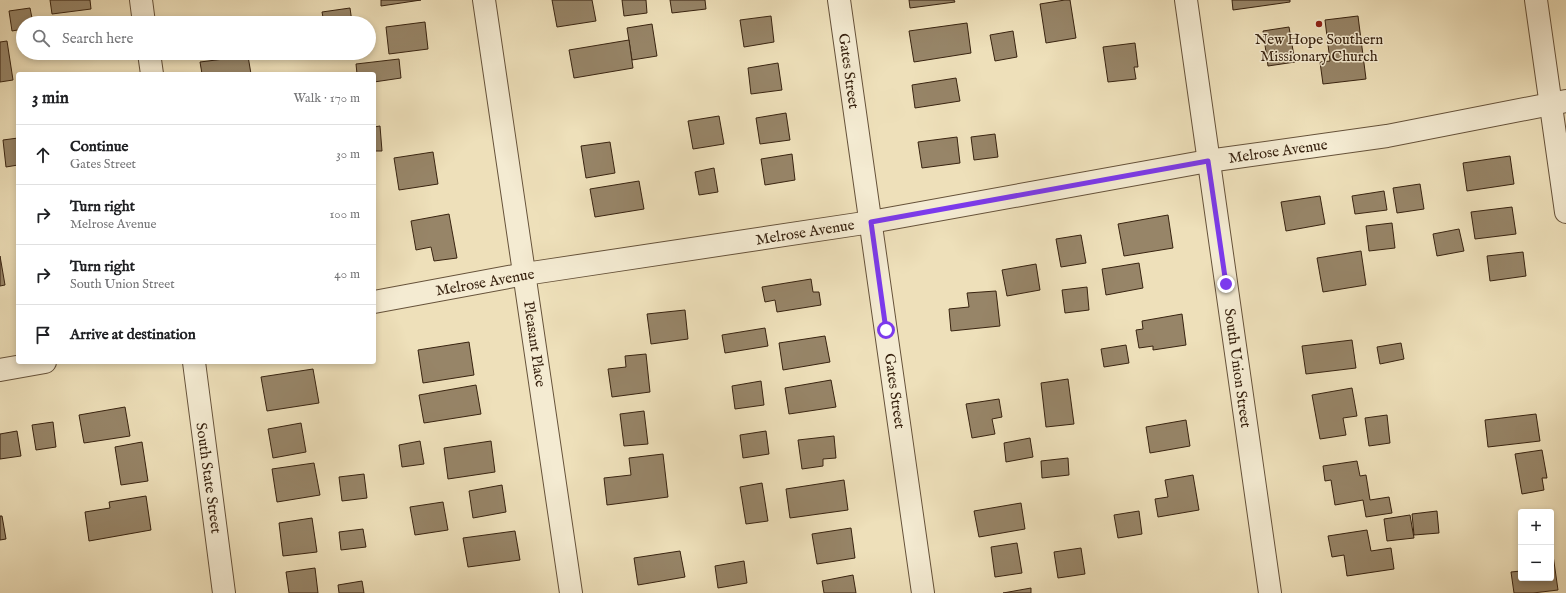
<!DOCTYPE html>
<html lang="en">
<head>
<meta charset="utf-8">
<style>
  :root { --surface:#fff; --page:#f2f2f2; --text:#202124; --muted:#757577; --line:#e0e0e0 }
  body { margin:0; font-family:"IM FELL English",serif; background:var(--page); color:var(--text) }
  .controls { position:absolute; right:12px; bottom:12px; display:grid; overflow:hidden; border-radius:4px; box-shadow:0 2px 6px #0003 }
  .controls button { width:36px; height:36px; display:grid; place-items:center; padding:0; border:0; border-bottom:1px solid var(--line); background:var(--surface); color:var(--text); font:20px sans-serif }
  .stop { position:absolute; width:12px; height:12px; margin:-9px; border:3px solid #7c3aed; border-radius:50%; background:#fff }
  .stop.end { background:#7c3aed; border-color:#fff; box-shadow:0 1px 4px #0008 }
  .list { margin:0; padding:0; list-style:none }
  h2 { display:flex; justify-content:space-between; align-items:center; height:52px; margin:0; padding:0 16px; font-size:17px }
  h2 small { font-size:13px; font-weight:400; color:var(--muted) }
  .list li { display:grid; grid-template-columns:26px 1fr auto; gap:12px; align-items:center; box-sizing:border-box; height:60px; padding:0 16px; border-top:1px solid var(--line) }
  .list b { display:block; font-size:15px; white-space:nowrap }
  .list p { margin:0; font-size:13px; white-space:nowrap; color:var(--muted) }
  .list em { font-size:13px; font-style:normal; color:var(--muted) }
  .icon { flex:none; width:22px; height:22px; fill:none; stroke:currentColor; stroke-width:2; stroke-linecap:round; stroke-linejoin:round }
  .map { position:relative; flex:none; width:1566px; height:593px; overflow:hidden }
  .search { position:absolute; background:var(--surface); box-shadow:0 2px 6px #0003; left:16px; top:16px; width:360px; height:44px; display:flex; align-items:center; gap:10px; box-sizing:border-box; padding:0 14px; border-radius:22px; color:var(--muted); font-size:15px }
  .panel { position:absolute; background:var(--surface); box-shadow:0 2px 6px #0003; left:16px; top:72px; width:360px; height:292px; border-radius:4px }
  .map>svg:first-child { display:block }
  .building { fill:#978568; stroke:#382310 }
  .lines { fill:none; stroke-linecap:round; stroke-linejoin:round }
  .minor-casing { stroke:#66523a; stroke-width:24 }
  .minor { stroke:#f4ebd2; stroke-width:22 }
  .route { stroke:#7c3aed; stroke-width:5 }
  .poi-dot { fill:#8f2418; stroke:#f4ebd2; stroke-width:1.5 }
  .labels { text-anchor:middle; stroke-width:3; stroke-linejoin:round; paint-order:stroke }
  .poi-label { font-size:15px; fill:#382310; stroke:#f4ebd2 }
  .street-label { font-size:15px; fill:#382310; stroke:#f4ebd2 }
</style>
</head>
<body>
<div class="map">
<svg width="1566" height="593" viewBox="0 0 1566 593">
  <rect width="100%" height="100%" fill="#eee0ba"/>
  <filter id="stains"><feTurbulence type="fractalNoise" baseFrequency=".005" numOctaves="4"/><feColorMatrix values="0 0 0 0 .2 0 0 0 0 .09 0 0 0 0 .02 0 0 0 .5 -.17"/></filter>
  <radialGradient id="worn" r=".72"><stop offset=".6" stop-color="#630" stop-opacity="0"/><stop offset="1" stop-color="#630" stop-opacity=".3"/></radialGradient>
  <g class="building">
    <path d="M50,0h40l1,9 -39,5z"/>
    <path d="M381,0h40l-40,6z"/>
    <path d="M552,0h40l4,21 -39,6z"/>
    <path d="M622,0h24l1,13 -23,3z"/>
    <path d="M670,0h35l1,9 -34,4z"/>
    <path d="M909,0h45l1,2 -45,6z"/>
    <path d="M1065,0h5l6,38 -30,5 -6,-39z"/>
    <path d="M1232,0h58v2l-57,8z"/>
    <path d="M30,8l3,15h-10v6l-11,2 -3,-20z"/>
    <path d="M350,8l2,14 -28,1 -2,-11z"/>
    <path d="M771,16l3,26 -30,5 -4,-27z"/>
    <path d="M1358,16l8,63 -43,5 -3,-22 10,-1 -5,-41z"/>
    <path d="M425,22l3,27 -39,5 -3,-27z"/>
    <path d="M967,23l4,30 -57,9 -5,-31z"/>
    <path d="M652,24l5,32 -25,4 -5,-32z"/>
    <path d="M1289,27l6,35 -27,4 -5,-35z"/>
    <path d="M1013,31l4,26 -22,4 -5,-26z"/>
    <path d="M629,40l4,28 -59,10 -5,-28z"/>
    <path d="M7,41l6,39 -13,2v-40z"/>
    <path d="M1135,43l3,24h-4l2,12 -28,3 -5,-35z"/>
    <path d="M248,56l3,18h-49l-2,-12z"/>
    <path d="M399,59l2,19 -27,4v-8h-17l-1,-10z"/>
    <path d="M778,63l4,27 -31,4 -3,-26z"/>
    <path d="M956,78l4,23 -45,7 -3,-23z"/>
    <path d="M786,113l4,27 -30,4 -4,-26z"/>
    <path d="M719,116l5,28 -31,5 -5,-28z"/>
    <path d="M380,126l2,25h-8v-24z"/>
    <path d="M995,134l3,23 -24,3 -3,-23z"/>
    <path d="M957,137l3,26 -38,5 -4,-26z"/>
    <path d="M18,138v27l-12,2 -3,-27z"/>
    <path d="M610,142l5,31 -29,5 -5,-32z"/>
    <path d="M433,152l5,32 -39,6 -5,-32z"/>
    <path d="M792,154l3,26 -30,5 -4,-26z"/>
    <path d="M1510,156l4,28 -47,7 -4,-28z"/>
    <path d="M714,168l4,24 -19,3 -4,-23z"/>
    <path d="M639,181l5,28 -49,8 -5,-28z"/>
    <path d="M1420,184l4,25 -27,4 -4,-25z"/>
    <path d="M1384,191l3,19 -32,4 -3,-18z"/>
    <path d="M1320,196l5,28 -39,7 -5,-29z"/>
    <path d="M1512,207l4,27 -41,5 -4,-27z"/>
    <path d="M449,214l8,44 -23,3 -3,-14 -15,3 -5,-29z"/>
    <path d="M1168,215l5,33 -49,8 -6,-32z"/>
    <path d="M1392,223l3,25 -26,3 -3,-25z"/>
    <path d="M1459,229l5,22 -27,5 -4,-22z"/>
    <path d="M1081,235l5,28 -25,4 -5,-28z"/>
    <path d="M1361,251l5,34 -43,7 -6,-34z"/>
    <path d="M1523,252l3,24 -36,5 -3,-25z"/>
    <path d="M0,256l5,29 -5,1z"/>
    <path d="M1139,263l4,25 -37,7 -4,-26z"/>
    <path d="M1036,264l4,26 -33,6 -5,-26z"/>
    <path d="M811,279l2,13h6l2,13 -44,7 -2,-12 -10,2 -3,-15z"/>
    <path d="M1087,287l2,23 -24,3 -3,-23z"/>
    <path d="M996,291l4,35 -49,5 -2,-22 20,-2 -2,-14z"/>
    <path d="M685,310l3,29 -37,5 -4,-30z"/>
    <path d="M1182,314l4,31 -33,5v-4l-14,2 -3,-18 7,-1 -1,-8z"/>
    <path d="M765,328l3,18 -43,7 -3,-18z"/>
    <path d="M825,336l5,26 -47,8 -4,-27z"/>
    <path d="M1352,340l4,28 -50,6 -4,-28z"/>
    <path d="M469,342l5,33 -51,8 -5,-33z"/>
    <path d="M1401,343l3,16 -24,5 -3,-17z"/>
    <path d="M1126,345l3,18 -25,4 -3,-18z"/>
    <path d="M646,354l4,38 -38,5 -4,-28 18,-2 -1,-11z"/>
    <path d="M313,369l6,34 -52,8 -6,-34z"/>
    <path d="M1068,379l6,45 -28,3 -5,-44z"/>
    <path d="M831,380l5,27 -47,7 -4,-26z"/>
    <path d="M761,381l3,24 -29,4 -3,-23z"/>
    <path d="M476,385l5,29 -57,9 -5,-28z"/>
    <path d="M1352,388l5,28 -14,2 3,17 -26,4 -8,-44z"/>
    <path d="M999,399l3,18 -10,2 3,15 -23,4 -6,-34z"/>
    <path d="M125,407l5,29 -46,7 -5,-28z"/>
    <path d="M644,411l4,33 -24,2 -4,-32z"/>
    <path d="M1536,414l4,27 -52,6 -3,-27z"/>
    <path d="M1387,415l3,28 -21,3 -4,-28z"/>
    <path d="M1186,420l4,26 -40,7 -4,-26z"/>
    <path d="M53,422l3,25 -20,3 -4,-25z"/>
    <path d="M301,423l5,29 -33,6 -5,-29z"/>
    <path d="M17,431l4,25 -21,3v-25z"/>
    <path d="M766,431l3,23 -26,4 -3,-23z"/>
    <path d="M834,436l2,22 -13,1v7l-21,3 -4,-29z"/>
    <path d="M1030,438l3,19 -27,5 -2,-19z"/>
    <path d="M420,441l4,23 -22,3 -3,-22z"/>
    <path d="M491,441l4,31 -47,7 -4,-31z"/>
    <path d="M142,442l6,39 -27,4 -6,-38z"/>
    <path d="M1542,450l5,28h-5l2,12 -22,4 -7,-40z"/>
    <path d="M663,454l5,43 -61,8 -3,-27 27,-3 -2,-17z"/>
    <path d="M1068,458l1,17 -27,3 -1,-17z"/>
    <path d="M1357,461l3,15 6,-1 4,25 19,-3 3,16 -26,4 -3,-17 -28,5 -4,-25 -6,1 -2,-15z"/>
    <path d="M314,463l6,32 -43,7 -5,-33z"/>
    <path d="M364,474l3,24 -25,3 -3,-24z"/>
    <path d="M1193,475l6,35 -41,7 -3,-18 13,-2 -3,-17z"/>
    <path d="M844,480l4,30 -58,8 -4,-29z"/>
    <path d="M762,483l6,38 -22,3 -6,-37z"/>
    <path d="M502,485l4,27 -33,6 -4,-27z"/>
    <path d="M146,496l5,34 -62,11 -4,-29 25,-4 -1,-6z"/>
    <path d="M443,502l5,28 -33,5 -5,-28z"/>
    <path d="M1021,503l4,26 -46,8 -5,-26z"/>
    <path d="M1139,511l3,23 -24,4 -4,-23z"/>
    <path d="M1437,511l2,22 -25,2 -2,-21z"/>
    <path d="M1410,515l4,23 -27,3 -3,-22z"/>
    <path d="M0,516h2l4,23 -6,1z"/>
    <path d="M312,518l5,34 -34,4 -4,-33z"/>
    <path d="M851,528l4,30 -38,6 -5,-30z"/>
    <path d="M363,529l3,18 -25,3 -2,-18z"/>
    <path d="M1367,530l4,21 20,-3 3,21 -47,7 -3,-21 -12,2 -4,-21z"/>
    <path d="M515,531l5,29 -52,7 -5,-29z"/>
    <path d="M1017,543l5,30 -27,4 -4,-30z"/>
    <path d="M1081,548l4,26 -27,4 -4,-26z"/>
    <path d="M680,551l5,26 -47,8 -4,-27z"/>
    <path d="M1551,555h2l5,35 -25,3h-19l-3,-21 10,-1v7h30z"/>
    <path d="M744,561l3,22 -29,5 -3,-22z"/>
    <path d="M315,568l3,25h-29l-3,-21z"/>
    <path d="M853,575l3,18h-32l-2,-12z"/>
    <path d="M362,581l2,12h-25l-1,-8z"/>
    <path d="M1031,588v5h-28z"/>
  </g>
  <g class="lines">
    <defs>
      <g id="minor">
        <path d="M141,0l3,23"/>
        <path d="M484,0l87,593"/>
        <path d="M839,0l84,593"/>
        <path d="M1186,0l84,593"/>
        <path d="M1536,0l30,212"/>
        <path d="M149,53l3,21"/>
        <path d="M374,302l151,-28 346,-52 337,-61 179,-25 179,-35"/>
        <path d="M194,362l30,231"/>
        <path d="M0,370l45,-8"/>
      </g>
    </defs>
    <use href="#minor" class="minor-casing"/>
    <use href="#minor" class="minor"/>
  </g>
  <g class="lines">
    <path class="route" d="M886,330l-15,-108 337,-61 18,123"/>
  </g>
  <circle class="poi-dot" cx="1319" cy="24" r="4"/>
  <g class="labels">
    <g class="poi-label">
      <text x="1319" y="44">New Hope Southern<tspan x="1319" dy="17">Missionary Church</tspan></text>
    </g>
    <g class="street-label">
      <text transform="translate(849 71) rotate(82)" y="5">Gates Street</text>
      <text transform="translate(1278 151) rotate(-8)" y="5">Melrose Avenue</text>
      <text transform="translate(805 232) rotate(-9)" y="5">Melrose Avenue</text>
      <text transform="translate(485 282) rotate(-10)" y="5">Melrose Avenue</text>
      <text transform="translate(535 344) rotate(82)" y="5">Pleasant Place</text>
      <text transform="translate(1238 368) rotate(82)" y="5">South Union Street</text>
      <text transform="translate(895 391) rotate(82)" y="5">Gates Street</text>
      <text transform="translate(209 478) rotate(82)" y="5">South State Street</text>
    </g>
  </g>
  <rect width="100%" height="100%" filter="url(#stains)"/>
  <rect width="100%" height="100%" fill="url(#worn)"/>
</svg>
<div class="controls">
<button>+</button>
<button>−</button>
</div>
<div class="stop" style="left:886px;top:330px"></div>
<div class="stop end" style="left:1226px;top:284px"></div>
<div class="search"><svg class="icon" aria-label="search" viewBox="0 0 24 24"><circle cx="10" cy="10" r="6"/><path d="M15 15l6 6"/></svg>Search here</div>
<section class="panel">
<h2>3 min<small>Walk · 170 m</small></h2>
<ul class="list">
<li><svg class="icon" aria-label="ahead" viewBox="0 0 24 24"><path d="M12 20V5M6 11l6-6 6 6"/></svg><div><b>Continue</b><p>Gates Street</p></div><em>30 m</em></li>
<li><svg class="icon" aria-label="right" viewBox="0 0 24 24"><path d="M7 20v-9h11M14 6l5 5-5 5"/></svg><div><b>Turn right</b><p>Melrose Avenue</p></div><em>100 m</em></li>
<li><svg class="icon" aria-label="right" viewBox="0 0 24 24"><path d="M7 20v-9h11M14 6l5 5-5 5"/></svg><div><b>Turn right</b><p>South Union Street</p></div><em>40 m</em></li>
<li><svg class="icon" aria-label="arrive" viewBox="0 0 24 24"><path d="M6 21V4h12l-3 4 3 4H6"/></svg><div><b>Arrive at destination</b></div></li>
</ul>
</section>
</div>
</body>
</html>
